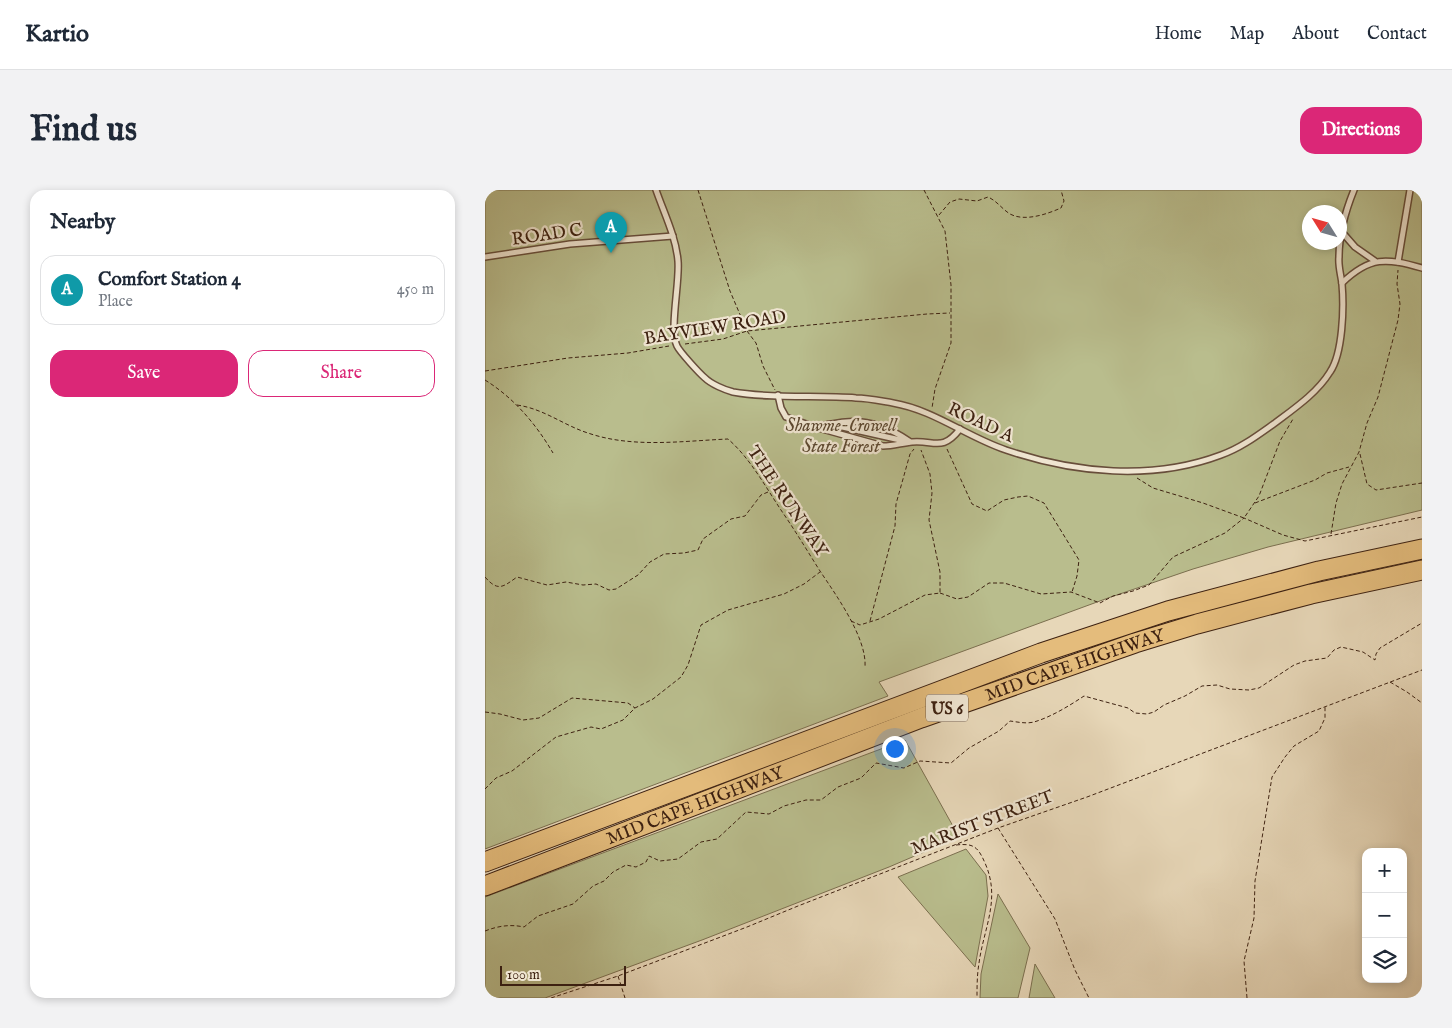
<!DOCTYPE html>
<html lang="en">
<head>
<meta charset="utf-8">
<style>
  :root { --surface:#fff; --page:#f2f2f3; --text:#1f2937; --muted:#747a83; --line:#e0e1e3; --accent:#db2777 }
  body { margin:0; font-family:"IM FELL English",serif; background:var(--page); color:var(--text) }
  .controls { position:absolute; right:15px; bottom:15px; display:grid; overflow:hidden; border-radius:10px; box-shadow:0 2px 8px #0003 }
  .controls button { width:45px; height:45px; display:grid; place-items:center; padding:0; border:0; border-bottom:1px solid var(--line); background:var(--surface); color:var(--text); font:25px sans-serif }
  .compass { position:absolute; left:817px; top:15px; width:45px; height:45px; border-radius:50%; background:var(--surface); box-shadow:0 2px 8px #0003; rotate:307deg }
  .scale { position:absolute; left:15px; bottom:12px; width:126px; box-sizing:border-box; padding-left:5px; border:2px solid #3d2111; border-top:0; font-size:14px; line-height:18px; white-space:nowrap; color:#3d2111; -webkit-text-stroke:4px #efe5d1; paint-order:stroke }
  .you { position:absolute; left:409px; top:558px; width:18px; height:18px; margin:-12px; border:4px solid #fff; border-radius:50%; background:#1a73e8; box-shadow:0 0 0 8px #1a73e833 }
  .badge { display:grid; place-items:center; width:32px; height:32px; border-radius:50%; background:var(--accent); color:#fff; font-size:16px; font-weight:700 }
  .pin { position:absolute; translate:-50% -41px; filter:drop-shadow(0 1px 2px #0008) }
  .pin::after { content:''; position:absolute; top:26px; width:18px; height:15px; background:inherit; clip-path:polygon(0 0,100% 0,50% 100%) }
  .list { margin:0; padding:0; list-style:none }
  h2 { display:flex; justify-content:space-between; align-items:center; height:65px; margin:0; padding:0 20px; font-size:21px }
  h2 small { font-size:16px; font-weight:400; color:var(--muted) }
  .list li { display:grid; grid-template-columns:32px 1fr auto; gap:15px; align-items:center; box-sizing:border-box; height:70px; margin:0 10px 10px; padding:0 10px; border:1px solid var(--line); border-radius:15px }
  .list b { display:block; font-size:19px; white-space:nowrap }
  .list p { margin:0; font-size:16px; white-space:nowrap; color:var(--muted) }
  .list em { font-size:16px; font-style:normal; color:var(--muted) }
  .actions { display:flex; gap:10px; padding:15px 20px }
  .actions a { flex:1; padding:11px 0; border:1px solid var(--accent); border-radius:15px; text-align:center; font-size:18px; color:var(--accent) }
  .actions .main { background:var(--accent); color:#fff }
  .icon { flex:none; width:28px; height:28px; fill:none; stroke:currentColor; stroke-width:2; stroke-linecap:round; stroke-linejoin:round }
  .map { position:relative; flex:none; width:937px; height:808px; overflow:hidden; border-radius:15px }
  header { display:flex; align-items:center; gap:30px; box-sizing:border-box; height:70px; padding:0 25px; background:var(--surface); border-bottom:1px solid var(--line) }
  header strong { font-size:24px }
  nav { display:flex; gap:28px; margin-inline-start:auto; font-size:18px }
  .intro { display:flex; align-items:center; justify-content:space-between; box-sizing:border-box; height:120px; padding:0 30px }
  h1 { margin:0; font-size:35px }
  .button { padding:12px 22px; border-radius:15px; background:var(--accent); color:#fff; font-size:18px; font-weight:700 }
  main { display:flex; gap:30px; padding:0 30px }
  aside { flex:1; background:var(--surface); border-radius:15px; box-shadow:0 2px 8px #0003 }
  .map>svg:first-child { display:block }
  .green { fill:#b9bd8d; stroke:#7b6f4f; fill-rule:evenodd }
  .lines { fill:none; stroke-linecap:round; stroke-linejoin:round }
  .lane-casing { stroke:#684e3b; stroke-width:8 }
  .highway-casing { stroke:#3d2111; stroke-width:21 }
  .path { stroke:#3d2111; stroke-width:1; stroke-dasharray:4 2.5; stroke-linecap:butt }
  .lane { stroke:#efe5d1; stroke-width:5 }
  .highway { stroke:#e4bc7c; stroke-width:19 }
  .labels { text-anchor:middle; stroke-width:4.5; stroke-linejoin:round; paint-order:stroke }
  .shield { fill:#efe5d1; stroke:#725c4b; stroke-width:1 }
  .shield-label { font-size:16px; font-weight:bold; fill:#3d2111 }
  .street-label { font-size:18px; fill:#3d2111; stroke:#efe5d1 }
  .park-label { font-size:18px; font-style:italic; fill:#5c4830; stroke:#efe5d1 }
</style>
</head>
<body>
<header>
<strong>Kartio</strong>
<nav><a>Home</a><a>Map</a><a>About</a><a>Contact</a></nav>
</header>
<div class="intro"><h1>Find us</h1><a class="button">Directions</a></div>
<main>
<aside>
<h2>Nearby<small></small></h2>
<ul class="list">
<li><span class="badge" style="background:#0f9aa8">A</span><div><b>Comfort Station 4</b><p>Place</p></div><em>450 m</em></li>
</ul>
<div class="actions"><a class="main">Save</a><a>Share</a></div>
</aside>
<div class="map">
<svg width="937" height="808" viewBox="0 0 937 808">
  <rect width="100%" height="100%" fill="#e7d7b8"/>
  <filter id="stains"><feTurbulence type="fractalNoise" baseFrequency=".004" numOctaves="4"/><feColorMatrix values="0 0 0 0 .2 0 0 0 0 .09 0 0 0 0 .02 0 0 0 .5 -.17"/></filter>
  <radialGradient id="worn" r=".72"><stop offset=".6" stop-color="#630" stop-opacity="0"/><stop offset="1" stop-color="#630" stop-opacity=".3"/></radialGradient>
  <g class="green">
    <path d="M0,0h937v320l-154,37 -75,22 -85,29 -229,84 9,14 -403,153zM824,22h30v30h-30z"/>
    <path d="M420,550l54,97 -70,30 -187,73 -157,58h-60v-101z"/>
    <path d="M481,659l20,26 2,21 -13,71 -77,-90z"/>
    <path d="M513,704l32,54 -12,50h-38l1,-24z"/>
    <path d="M550,774l20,34h-26z"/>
  </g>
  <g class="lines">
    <defs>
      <g id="lane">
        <path d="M171,0c8,23 20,47 22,71 2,21 -9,69 -1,85 3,6 22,27 28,32 6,6 20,12 28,14 39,7 84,3 123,6 12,0 25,3 37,5 41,7 74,34 113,47 68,23 146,31 215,5 20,-7 37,-20 54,-32 20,-15 42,-30 55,-51 13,-19 14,-65 12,-88 -1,-9 -4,-18 -3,-27 0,-24 6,-45 15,-67"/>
        <path d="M856,41l14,16 20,14"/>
        <path d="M0,67l85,-13 103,-8"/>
        <path d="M913,72l12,-72"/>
        <path d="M857,93c28,-27 44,-25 80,-15"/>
        <path d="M293,205l3,13 5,9 29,10 68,19c10,0 19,-3 29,-4 23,-2 30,10 48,-13"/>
        <path d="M347,234c28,-7 54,1 77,17"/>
        <path d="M333,237l11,-3 80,18"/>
      </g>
      <g id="highway">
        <path d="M0,672l556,-209 127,-42 151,-40 103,-22"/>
        <path id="s1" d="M0,696l436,-168 214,-75 62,-19 114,-30 111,-24"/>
      </g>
    </defs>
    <use href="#lane" class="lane-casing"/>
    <use href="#highway" class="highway-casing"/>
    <g class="path">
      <path d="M213,0l32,101 17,40 9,12 7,23 12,24"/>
      <path d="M439,0l21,41 6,54v58l-16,46 -3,19"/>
      <path d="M454,25l11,-13 9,-3 18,2 11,-4c9,4 14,12 22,17 15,8 37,0 51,-6l3,-7 -3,-11"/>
      <path d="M200,154l38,-5 24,-8 180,-17 23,-1"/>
      <path d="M0,181l83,-13 60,-5 41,-7"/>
      <path d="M0,190c29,18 51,44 68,73"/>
      <path d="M32,215c28,4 47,21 74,29 43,14 92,7 137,5 23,20 38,49 55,74 13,19 25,39 37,58 16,24 47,67 45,96"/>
      <path d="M462,259l25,55 15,7 17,-11 14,-3 10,-1 16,7 35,57 -2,16 -5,16"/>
      <path d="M875,264l7,30 9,6 46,-7"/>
      <path d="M652,288l16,10 50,15 41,15 15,-22 21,-55 13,-22"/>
      <path d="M770,313l60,-23 12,-7 22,-6"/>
      <path d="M846,344l5,-31 6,-19 17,-32 8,-29 11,-26 20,-77 2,-16 -3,-20 1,-14"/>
      <path d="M0,387c13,15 18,10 32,0l30,8 19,-3 17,3 13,-1 13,6 7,-1 22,-14 12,-13 14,-8 20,-1 14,-3 5,-11 28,-20 14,-3 16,-21 7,-3"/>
      <path d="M455,403l17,6 11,-2 21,-14h15l37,11 30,-2 29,11 13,-7 20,-5 16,-6 24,-28 52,-24 19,-15 39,17 22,6 117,-24"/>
      <path d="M366,431l9,4 19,-6 46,-24 15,-2v-21l-11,-52 3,-27 -2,-19 -9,-24"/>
      <path d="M385,431l25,-95 1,-22 14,-50 4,-5"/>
      <path d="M905,492l17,10 15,11"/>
      <path d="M0,522l15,2 23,6 16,-2 33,-20 56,5 7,5"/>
      <path d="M0,599l11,-11 16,-7 44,-34 35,-10 10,2 22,-9 12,-12 18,-9 28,-22 7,-12 13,-40 27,-15 56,-16 20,-10 16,-12"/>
      <path d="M513,638l57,91 20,51 14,28"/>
      <path d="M471,655c18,-2 22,2 29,18 16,36 -1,64 -6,100 -2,12 -2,24 -2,35"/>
      <path d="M0,741c13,-5 25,-7 39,-4l14,-11 35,-12 20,-18 11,-5 9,-9 13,-7 10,2 10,-5 3,-6 11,5 18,-2 23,-17 16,-3 29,-27 23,2 15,-8 22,-6h15l17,-13 23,-9 15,-15 28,5 16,-7 31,2 18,-15 30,-17 11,-10c8,1 16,3 24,1 17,-5 35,-16 50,-26l44,12 7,5 12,1 7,-2 10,-7 21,-9 17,-10 15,-1 13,4 19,1 10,-2 35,-23 11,-4 22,-3 7,-8 7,-3 22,5 12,8 1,-6 4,-6 42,-25"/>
      <path d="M133,786l7,22"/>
      <path d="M66,808l67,-22 129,-49 51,-21 200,-78 89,-31 335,-127"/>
      <path d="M762,808l-3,-37 10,-43 1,-37 17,-104 13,-20 9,-11 25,-15 6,-13v-11"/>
    </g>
    <use href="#lane" class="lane"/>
    <use href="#highway" class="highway"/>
  </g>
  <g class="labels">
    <rect class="shield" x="441" y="504.5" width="42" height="27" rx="4"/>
    <g class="shield-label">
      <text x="462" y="524">US 6</text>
    </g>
    <g class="street-label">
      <text transform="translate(62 44) rotate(-8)" y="6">ROAD C</text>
      <text transform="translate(230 137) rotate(-9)" y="6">BAYVIEW ROAD</text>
      <text transform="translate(496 232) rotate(25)" y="6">ROAD A</text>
      <text transform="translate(303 311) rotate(56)" y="6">THE RUNWAY</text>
      <text dy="6" stroke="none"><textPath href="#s1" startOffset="630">MID CAPE HIGHWAY</textPath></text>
      <text dy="6" stroke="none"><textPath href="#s1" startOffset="225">MID CAPE HIGHWAY</textPath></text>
      <text transform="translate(497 632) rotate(-21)" y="6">MARIST STREET</text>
    </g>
    <g class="park-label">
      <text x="356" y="241">Shawme-Crowell<tspan x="356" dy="21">State Forest</tspan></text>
    </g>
  </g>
  <rect width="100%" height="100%" filter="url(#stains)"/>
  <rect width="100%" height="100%" fill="url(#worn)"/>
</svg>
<div class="controls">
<button>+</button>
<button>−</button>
<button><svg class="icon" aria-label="layers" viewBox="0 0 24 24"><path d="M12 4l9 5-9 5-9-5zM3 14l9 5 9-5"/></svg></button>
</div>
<svg class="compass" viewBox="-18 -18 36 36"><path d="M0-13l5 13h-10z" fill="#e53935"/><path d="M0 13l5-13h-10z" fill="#747a83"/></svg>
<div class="scale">100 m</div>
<div class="you"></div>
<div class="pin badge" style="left:126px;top:63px;background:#0f9aa8">A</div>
</div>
</main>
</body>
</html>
